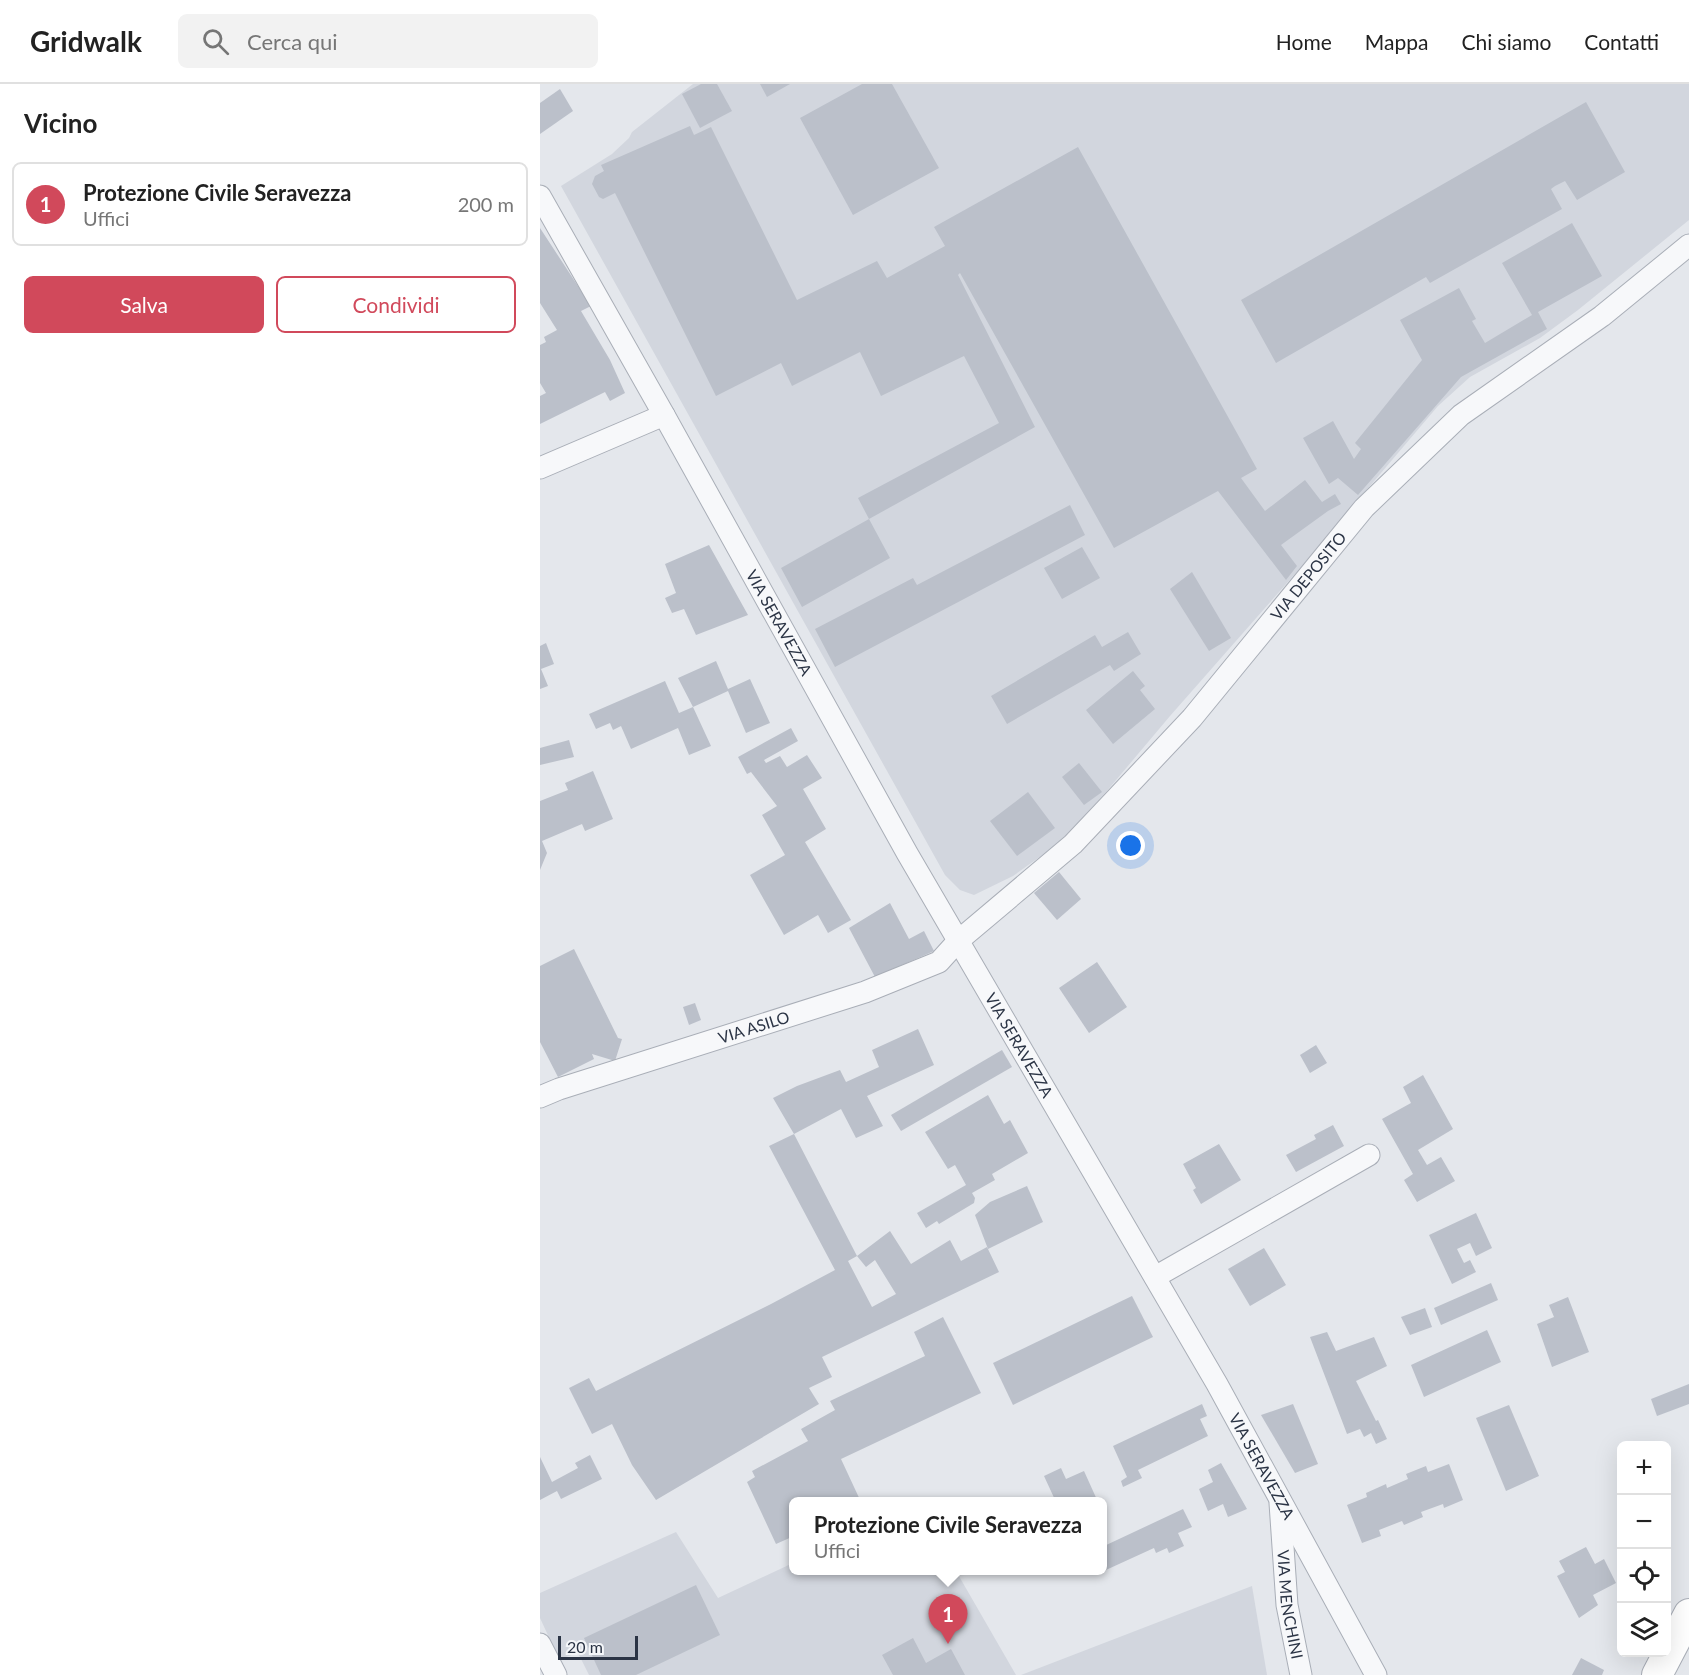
<!DOCTYPE html>
<html lang="it">
<head>
<meta charset="utf-8">
<style>
  :root { --surface:#fff; --page:#f2f2f2; --text:#222; --muted:#767676; --line:#e0e0e0; --accent:#d1495b }
  body { margin:0; font-family:Lato,sans-serif; background:var(--page); color:var(--text) }
  .controls { position:absolute; right:18px; bottom:18px; display:grid; overflow:hidden; border-radius:9px; box-shadow:0 6px 24px #0002 }
  .controls button { width:54px; height:54px; display:grid; place-items:center; padding:0; border:0; border-bottom:2px solid var(--line); background:var(--surface); color:var(--text); font:30px sans-serif }
  .scale { position:absolute; left:18px; bottom:15px; width:80px; box-sizing:border-box; padding-left:6px; border:3px solid #2b3445; border-top:0; font-size:16px; line-height:21px; white-space:nowrap; color:#2b3445; -webkit-text-stroke:4px #f4f6f9; paint-order:stroke }
  .you { position:absolute; left:591px; top:762px; width:21px; height:21px; margin:-15px; border:4px solid #fff; border-radius:50%; background:#1a73e8; box-shadow:0 0 0 9px #1a73e833 }
  .badge { display:grid; place-items:center; width:39px; height:39px; border-radius:50%; background:var(--accent); color:#fff; font-size:20px; font-weight:700 }
  .pin { position:absolute; translate:-50% -50px; filter:drop-shadow(0 2px 3px #0008) }
  .pin::after { content:''; position:absolute; top:32px; width:21px; height:18px; background:inherit; clip-path:polygon(0 0,100% 0,50% 100%) }
  .popup { position:absolute; left:249px; top:1413px; width:318px; height:78px; box-sizing:border-box; display:grid; place-content:center; border-radius:9px; background:var(--surface); filter:drop-shadow(0 2px 4px #0005); font-size:20px; white-space:nowrap; color:var(--muted) }
  .popup b { font-size:22px; color:var(--text) }
  .popup::after { content:''; position:absolute; left:50%; top:100%; margin-left:-12px; border:12px solid transparent; border-top-color:var(--surface) }
  .list { margin:0; padding:0; list-style:none }
  h2 { display:flex; justify-content:space-between; align-items:center; height:78px; margin:0; padding:0 24px; font-size:26px }
  h2 small { font-size:20px; font-weight:400; color:var(--muted) }
  .list li { display:grid; grid-template-columns:39px 1fr auto; gap:18px; align-items:center; box-sizing:border-box; height:84px; margin:0 12px 12px; padding:0 12px; border:2px solid var(--line); border-radius:9px }
  .list b { display:block; font-size:22px; white-space:nowrap }
  .list p { margin:0; font-size:20px; white-space:nowrap; color:var(--muted) }
  .list em { font-size:20px; font-style:normal; color:var(--muted) }
  .actions { display:flex; gap:12px; padding:18px 24px }
  .actions a { flex:1; padding:14px 0; border:2px solid var(--accent); border-radius:9px; text-align:center; font-size:21px; color:var(--accent) }
  .actions .main { background:var(--accent); color:#fff }
  .icon { flex:none; width:33px; height:33px; fill:none; stroke:currentColor; stroke-width:2; stroke-linecap:round; stroke-linejoin:round }
  .map { position:relative; flex:none; width:1149px; height:1591px; overflow:hidden }
  header { display:flex; align-items:center; gap:36px; box-sizing:border-box; height:84px; padding:0 30px; background:var(--surface); border-bottom:2px solid var(--line) }
  header strong { font-size:28px }
  nav { display:flex; gap:33px; margin-inline-start:auto; font-size:21px }
  .search { width:420px; height:54px; background:var(--page); display:flex; align-items:center; gap:15px; box-sizing:border-box; padding:0 21px; border-radius:9px; color:var(--muted); font-size:22px }
  main { display:flex }
  aside { flex:1; background:var(--surface) }
  .map>svg:first-child { display:block }
  .built { fill:#d2d6de }
  .building { fill:#bbc0ca }
  .lines { fill:none; stroke-linecap:round; stroke-linejoin:round }
  .street-casing { stroke:#a9aeb7; stroke-width:23 }
  .secondary-casing { stroke:#a9aeb7; stroke-width:32 }
  .street { stroke:#f7f8fa; stroke-width:21 }
  .secondary { stroke:#fff; stroke-width:30 }
  .labels { text-anchor:middle; stroke-width:5; stroke-linejoin:round; paint-order:stroke }
  .street-label { font-size:16px; fill:#2b3445; stroke:#f4f6f9 }
</style>
</head>
<body>
<header>
<strong>Gridwalk</strong>
<div class="search"><svg class="icon" aria-label="search" viewBox="0 0 24 24"><circle cx="10" cy="10" r="6"/><path d="M15 15l6 6"/></svg>Cerca qui</div>
<nav><a>Home</a><a>Mappa</a><a>Chi siamo</a><a>Contatti</a></nav>
</header>
<main>
<aside>
<h2>Vicino<small></small></h2>
<ul class="list">
<li><span class="badge">1</span><div><b>Protezione Civile Seravezza</b><p>Uffici</p></div><em>200 m</em></li>
</ul>
<div class="actions"><a class="main">Salva</a><a>Condividi</a></div>
</aside>
<div class="map">
<svg width="1149" height="1591" viewBox="0 0 1149 1591">
  <rect width="100%" height="100%" fill="#e4e7ec"/>
  <g class="built">
    <path d="M153,0h996v136l-111,90 -38,28 -70,39 -32,29 -137,161 -131,149 -64,76 -48,52 -45,32 -39,19 -14,-5 -15,-15 -384,-689 51,-32 17,-16 3,-6z"/>
    <path d="M136,1448l42,66 75,-35 1,7 162,1 60,104h-427l-11,-22 -19,6 -19,-41v-25z"/>
    <path d="M712,1502l15,89h-246z"/>
  </g>
  <g class="building">
    <path d="M161,0h16l15,27 -32,17 -18,-34z"/>
    <path d="M220,0h30l-23,13z"/>
    <path d="M322,0h30l47,84 -86,47 -53,-97z"/>
    <path d="M20,5l13,22 -33,23v-31z"/>
    <path d="M1046,18l39,70 -48,28 -12,-19 -10,5 -4,3 11,20 -132,74 -4,-6 -150,86 -35,-63z"/>
    <path d="M150,42l4,9 17,-8 86,173 80,-39 10,17 58,-32 -11,-19 144,-80 179,322 -16,9 24,33 40,-31 17,22 13,-8 6,10 -13,7 -47,34 16,21 -11,14 -68,-89 -104,57 -154,-275 -2,2 77,152 -166,92 21,39 -88,49 -21,-39 88,-49 -11,-21 141,-75 -35,-67 -83,40 -21,-44 -68,34 -11,-23 -65,33 -101,-203 -12,6 -4,-2 -7,-13 3,-8 9,-5 -3,-6z"/>
    <path d="M1032,139l30,53 -64,36 9,17 -86,48 -103,118 -20,-17 -9,6 -26,-46 30,-17 21,38 7,-10 -6,-6 67,-83 -22,-40 59,-32 17,31 -4,2 13,22 47,-28 -30,-52z"/>
    <path d="M0,144l51,78 -10,5 29,49 15,33 -15,8 -5,-9 -65,32v-28l6,-3 -6,-10v-38l6,-3 -2,-5 13,-7 -17,-27z"/>
    <path d="M530,421l15,30 -250,132 -20,-38 98,-51 4,7z"/>
    <path d="M169,461l39,70 -52,20 -12,-26 -12,4 -7,-15 11,-5 -11,-29z"/>
    <path d="M542,463l18,31 -38,21 -18,-31z"/>
    <path d="M652,488l39,66 -22,13 -39,-62z"/>
    <path d="M588,548l13,22 -27,17 -4,-6 -103,59 -16,-28 104,-61 7,12z"/>
    <path d="M6,559l8,21 -13,5 7,17 -8,3v-43z"/>
    <path d="M176,577l12,28 22,-10 20,44 -24,10 -18,-42 -35,16 -15,-29z"/>
    <path d="M593,587l12,15 -5,4 15,19 -42,35 -27,-34z"/>
    <path d="M125,597l14,32 14,-6 18,39 -22,9 -11,-27 -47,21 -10,-23 -8,4 -3,-7 -14,6 -7,-15z"/>
    <path d="M251,644l7,13 -34,19 2,3 14,-7 7,11 20,-12 15,23 -19,11 23,40 -21,13 46,78 -23,13 -10,-18 -34,20 -34,-60 35,-20 -23,-40 15,-9 -26,-34 -4,2 -9,-17z"/>
    <path d="M29,656l5,17 -34,8v-17z"/>
    <path d="M539,679l23,29 -18,13 -22,-28z"/>
    <path d="M53,687l20,48 -28,12 -3,-7 -40,17 5,12 -7,17v-69l28,-11 -3,-7z"/>
    <path d="M488,708l27,36 -38,28 -27,-35z"/>
    <path d="M519,788l22,27 -24,21 -23,-27z"/>
    <path d="M350,819l19,36 15,-8 10,20 -59,26 -26,-49z"/>
    <path d="M34,865l44,89 4,1 -7,22 -23,-7 2,5 -36,18 -18,-35v-76z"/>
    <path d="M557,878l30,45 -38,26 -30,-45z"/>
    <path d="M155,919l6,17 -12,5 -6,-18z"/>
    <path d="M378,945l16,36 -67,31 16,30 -27,12 -15,-29 -47,25 -21,-36 24,-12 43,-16 6,12 33,-15 -7,-17z"/>
    <path d="M776,961l11,18 -17,10 -10,-18z"/>
    <path d="M462,966l10,17 -111,64 -10,-16z"/>
    <path d="M883,991l30,54 -35,21 9,15 14,-8 14,24 -38,21 -13,-22 9,-6 -31,-55 29,-16 -8,-16z"/>
    <path d="M448,1011l16,29 6,-4 18,33 -36,21 3,6 -23,13 3,5 -1,5 -35,21 -2,-3 -11,7 -9,-15 49,-28 -11,-20 -7,4 -23,-37z"/>
    <path d="M793,1041l11,21 -48,26 -10,-17 30,-16 -2,-4z"/>
    <path d="M254,1050l63,122 -9,5 24,46 24,-13 -21,-34 -9,7 -9,-11 33,-25 21,33 39,-24 11,21 26,-14 12,25 -177,85 10,20 -23,11 10,16 -163,96 -24,-35 -20,-41 -20,10 -23,-46 20,-10 7,13 175,-87 64,-34 -66,-124z"/>
    <path d="M679,1060l22,36 -40,24 -8,-14 3,-2 -13,-24z"/>
    <path d="M487,1102l16,36 -55,27 -13,-34 15,-13z"/>
    <path d="M936,1129l16,35 -16,8 -6,-13 -13,6 7,14 6,-3 6,12 -24,12 -23,-49z"/>
    <path d="M724,1164l22,37 -36,21 -22,-37z"/>
    <path d="M951,1199l7,17 -57,25 -7,-17z"/>
    <path d="M592,1212l21,41 -140,68 -20,-42z"/>
    <path d="M1028,1213l21,55 -37,15 -15,-43 17,-7 -5,-12z"/>
    <path d="M885,1224l7,19 -22,8 -9,-18z"/>
    <path d="M403,1233l38,76 -140,66 20,43h-67v34l-18,8 -29,-62 8,-5 -3,-6 56,-30 -7,-12 34,-19 -5,-9 95,-45 -11,-24z"/>
    <path d="M947,1246l14,32 -77,35 -13,-32z"/>
    <path d="M787,1248l9,19 38,-14 13,29 -31,15 20,40 2,-1 9,19 -11,5 -5,-11 -7,4 -4,-8 -13,5 -37,-97z"/>
    <path d="M1149,1300v20l-32,12 -6,-17z"/>
    <path d="M662,1320l5,12 -7,3 8,17 -70,34 4,8 -19,9 -2,-6 6,-4 -14,-31z"/>
    <path d="M753,1320l25,60 -23,9 -34,-58z"/>
    <path d="M969,1321l30,71 -33,15 -30,-73z"/>
    <path d="M50,1371l12,24 -41,20 -4,-8 -17,9v-43l12,25 26,-14 -3,-5z"/>
    <path d="M681,1379l26,46 -19,8 -5,-13 -15,7 -9,-22 14,-7 -5,-12z"/>
    <path d="M909,1380l14,36 -19,8 -1,-4 -22,8 2,5 -19,8 -2,-4 -23,9 2,6 -19,7 -15,-38 20,-8 -1,-4 20,-9 1,4 21,-9 -2,-5 20,-8 2,6z"/>
    <path d="M521,1384l5,11 18,-8 14,31h-42l-12,-26z"/>
    <path d="M643,1425l9,18 -14,6 6,13 -15,7 -2,-5 -11,5 -2,-5 -59,27 -2,-5h9v-23z"/>
    <path d="M1046,1463l9,17 9,-5 12,24 -23,12 5,10 -19,13 -22,-42 8,-4 -6,-11z"/>
    <path d="M156,1501l24,50 -84,40h-35l-17,-37z"/>
    <path d="M373,1554l13,25 25,-14 14,26h-72l-11,-20z"/>
    <path d="M1041,1574l23,12 -2,5h-30z"/>
  </g>
  <g class="lines">
    <defs>
      <g id="street">
        <path id="s1" d="M0,112l124,219 243,438 310,531 159,291"/>
        <path d="M0,384l124,-53"/>
        <path id="s2" d="M0,1013l19,-8 306,-97 74,-30 19,-21 115,-97 119,-126 172,-210 97,-93 141,-99 87,-71"/>
        <path d="M615,1193l214,-122"/>
        <path id="s3" d="M740,1419l7,102 14,70"/>
        <path d="M0,1560l16,31"/>
      </g>
      <path id="secondary" d="M1117,1591l32,-61"/>
    </defs>
    <use href="#street" class="street-casing"/>
    <use href="#secondary" class="secondary-casing"/>
    <use href="#street" class="street"/>
    <use href="#secondary" class="secondary"/>
  </g>
  <g class="labels">
    <g class="street-label">
      <text dy="6" stroke="none"><textPath href="#s2" startOffset="957">VIA DEPOSITO</textPath></text>
      <text dy="6" stroke="none"><textPath href="#s1" startOffset="489">VIA SERAVEZZA</textPath></text>
      <text dy="6" stroke="none"><textPath href="#s2" startOffset="225">VIA ASILO</textPath></text>
      <text dy="6" stroke="none"><textPath href="#s1" startOffset="975">VIA SERAVEZZA</textPath></text>
      <text dy="6" stroke="none"><textPath href="#s1" startOffset="1461">VIA SERAVEZZA</textPath></text>
      <text dy="6" stroke="none"><textPath href="#s3" startOffset="102">VIA MENCHINI</textPath></text>
    </g>
  </g>
</svg>
<div class="controls">
<button>+</button>
<button>−</button>
<button><svg class="icon" aria-label="locate" viewBox="0 0 24 24"><circle cx="12" cy="12" r="6"/><path d="M12 2v4M12 18v4M2 12h4M18 12h4"/></svg></button>
<button><svg class="icon" aria-label="layers" viewBox="0 0 24 24"><path d="M12 4l9 5-9 5-9-5zM3 14l9 5 9-5"/></svg></button>
</div>
<div class="scale">20 m</div>
<div class="you"></div>
<div class="pin badge" style="left:408px;top:1560px">1</div>
<div class="popup"><b>Protezione Civile Seravezza</b>Uffici</div>
</div>
</main>
</body>
</html>
